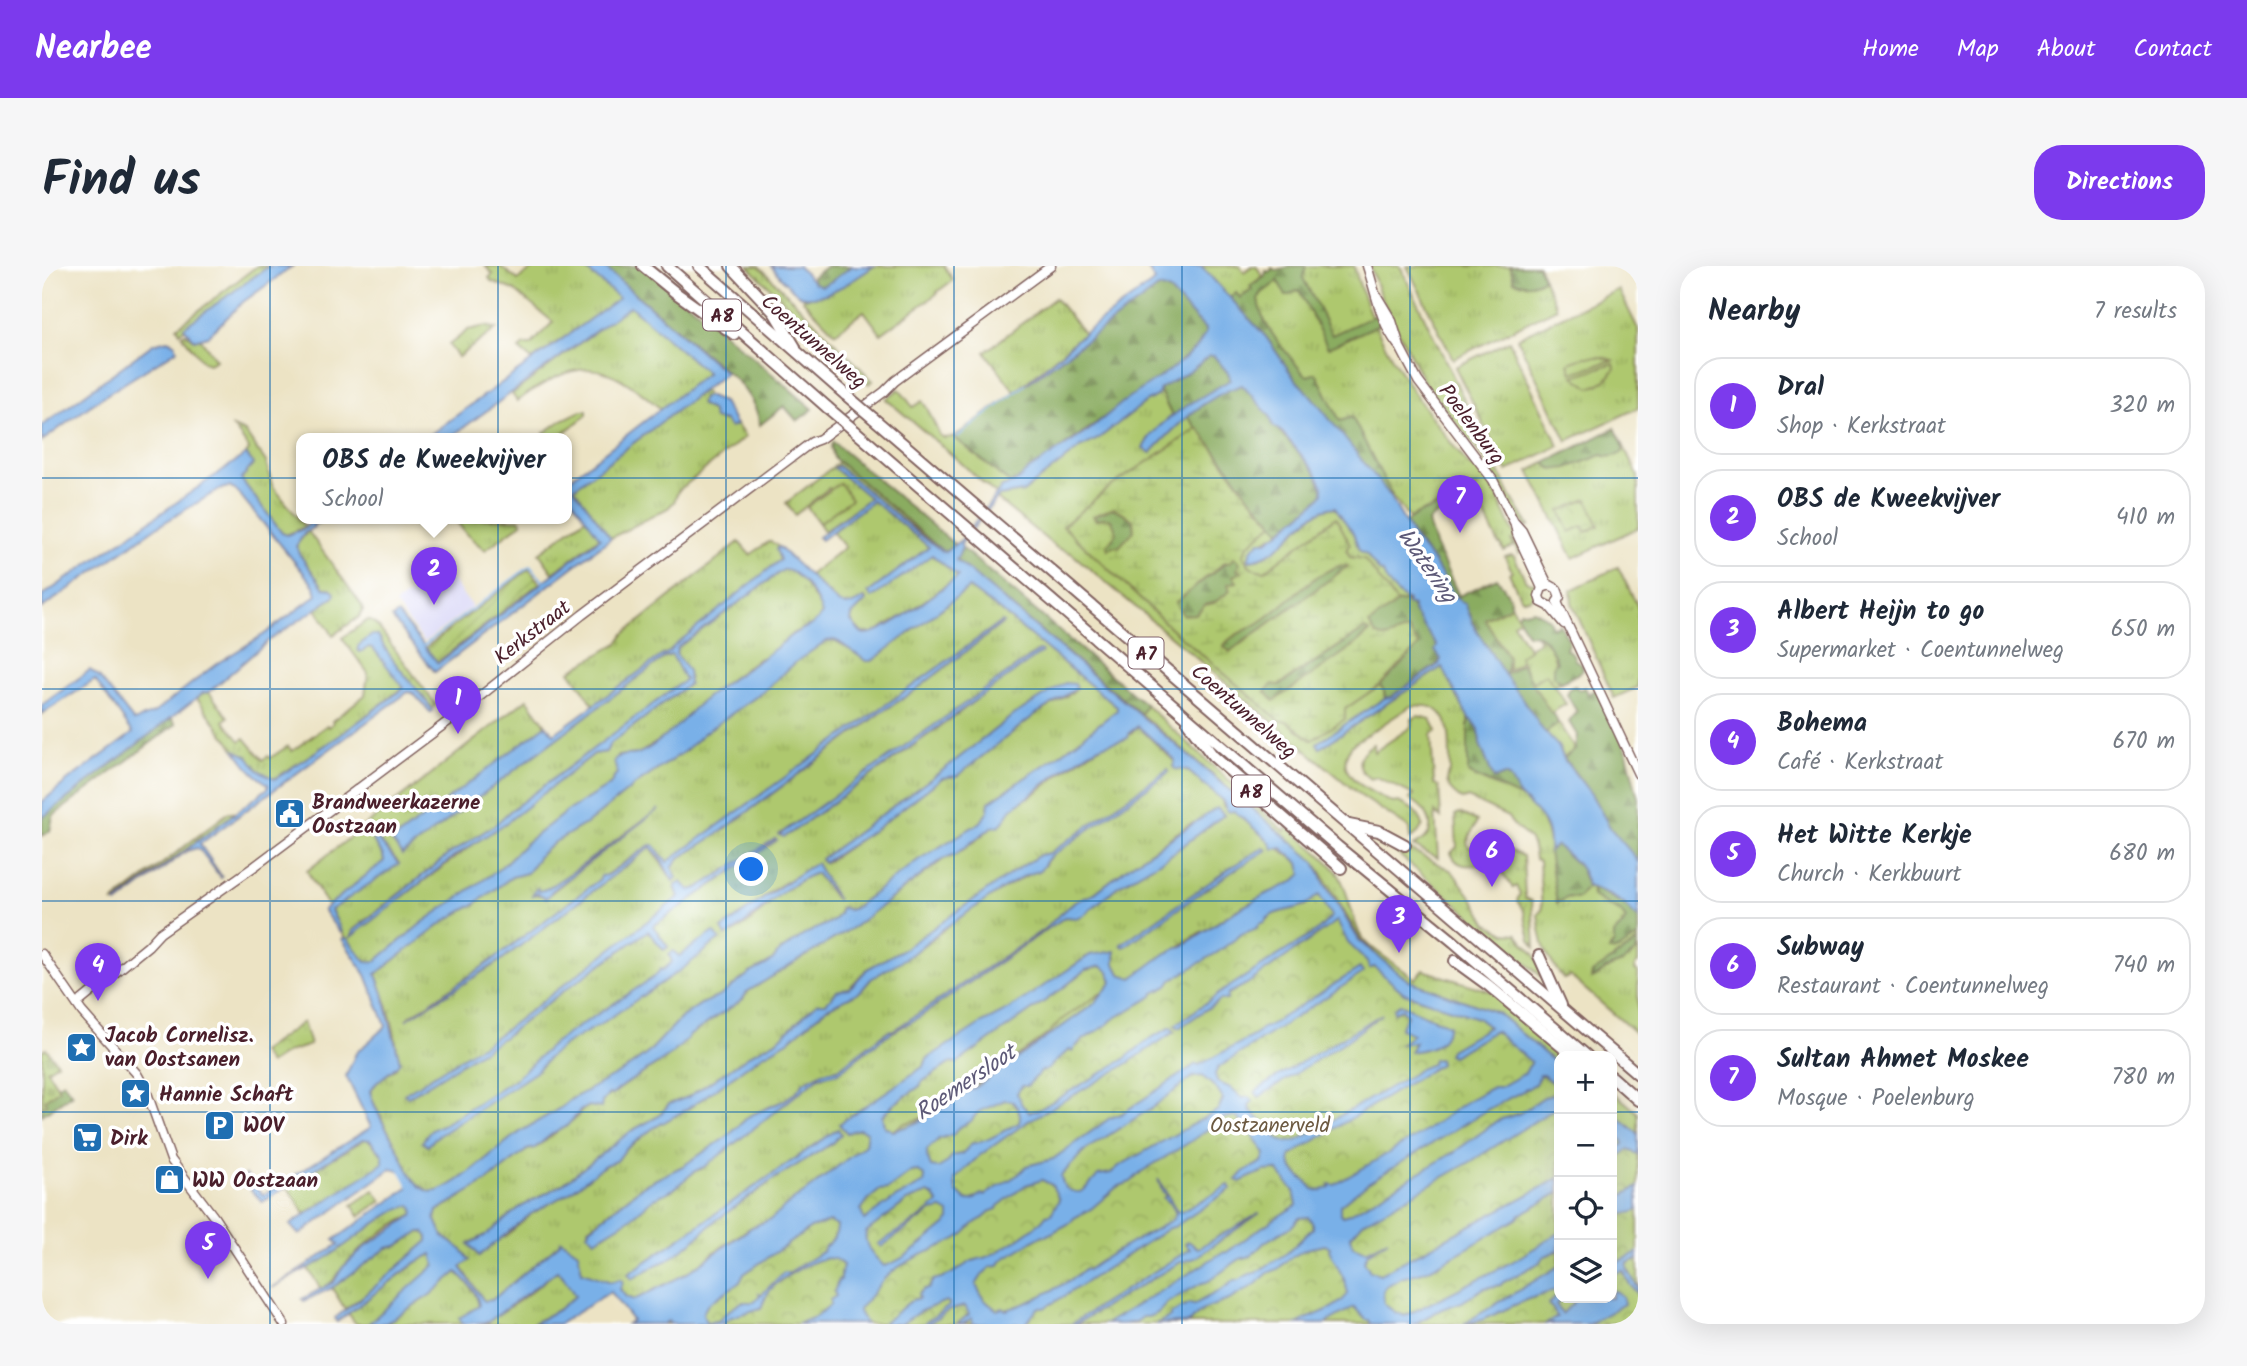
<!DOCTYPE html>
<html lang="en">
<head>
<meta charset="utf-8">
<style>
  :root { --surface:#fff; --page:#f6f6f7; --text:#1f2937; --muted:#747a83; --line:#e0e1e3; --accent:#7c3aed }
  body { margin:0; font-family:Kalam,sans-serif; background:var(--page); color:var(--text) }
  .controls { position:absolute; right:21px; bottom:21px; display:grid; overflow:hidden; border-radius:14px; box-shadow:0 7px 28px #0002 }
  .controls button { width:63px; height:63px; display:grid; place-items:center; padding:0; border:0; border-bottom:2px solid var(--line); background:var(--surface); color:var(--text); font:35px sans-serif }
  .you { position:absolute; left:710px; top:604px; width:24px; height:24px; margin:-18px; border:5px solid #fff; border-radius:50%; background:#1a73e8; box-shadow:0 0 0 10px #1a73e833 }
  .badge { display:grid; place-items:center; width:46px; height:46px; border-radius:50%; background:var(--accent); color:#fff; font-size:23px; font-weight:700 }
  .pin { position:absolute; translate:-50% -58px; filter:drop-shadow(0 2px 4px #0008) }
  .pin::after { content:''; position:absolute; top:37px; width:24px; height:21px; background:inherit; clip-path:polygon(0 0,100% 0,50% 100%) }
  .popup { position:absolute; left:254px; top:167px; width:276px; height:91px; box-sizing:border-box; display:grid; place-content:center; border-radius:14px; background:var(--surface); filter:drop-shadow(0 2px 5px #0005); font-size:23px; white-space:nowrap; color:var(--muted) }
  .popup b { font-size:26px; color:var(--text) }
  .popup::after { content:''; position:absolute; left:50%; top:100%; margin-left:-14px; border:14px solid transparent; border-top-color:var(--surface) }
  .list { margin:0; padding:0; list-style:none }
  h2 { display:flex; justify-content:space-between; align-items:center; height:91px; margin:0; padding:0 28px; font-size:30px }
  h2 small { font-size:23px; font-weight:400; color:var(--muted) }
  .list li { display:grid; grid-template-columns:46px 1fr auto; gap:21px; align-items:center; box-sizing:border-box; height:98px; margin:0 14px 14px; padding:0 14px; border:2px solid var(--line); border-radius:28px }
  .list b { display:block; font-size:26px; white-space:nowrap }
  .list p { margin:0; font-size:23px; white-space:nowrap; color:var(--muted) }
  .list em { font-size:23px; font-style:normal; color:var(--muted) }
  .icon { flex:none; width:38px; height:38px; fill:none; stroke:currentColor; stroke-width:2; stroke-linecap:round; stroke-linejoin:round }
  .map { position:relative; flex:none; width:1596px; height:1058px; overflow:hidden; border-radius:28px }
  header { display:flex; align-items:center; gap:42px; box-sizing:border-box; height:98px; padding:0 35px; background:var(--accent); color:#fff }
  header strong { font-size:33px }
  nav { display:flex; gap:38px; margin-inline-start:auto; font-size:24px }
  .intro { display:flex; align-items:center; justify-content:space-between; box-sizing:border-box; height:168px; padding:0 42px }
  h1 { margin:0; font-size:49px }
  .button { padding:18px 32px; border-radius:28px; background:var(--accent); color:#fff; font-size:24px; font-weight:700 }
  main { display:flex; gap:42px; padding:0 42px }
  aside { flex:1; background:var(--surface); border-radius:28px; box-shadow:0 7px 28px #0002 }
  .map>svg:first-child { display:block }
  .built { fill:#d9d7f7 }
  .grass { fill:url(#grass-tufts); stroke:#7c744c; stroke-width:2; fill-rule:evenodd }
  .forest { fill:url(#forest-firs); stroke:#6a6646; stroke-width:2 }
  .wetland { fill:url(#wetland-marsh); stroke:#7c744c; stroke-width:2; fill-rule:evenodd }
  .cemetery { fill:url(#cemetery-stones); stroke:#7c744c; stroke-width:2 }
  .park { fill:url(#park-crowns); stroke:#7c744c; stroke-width:2 }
  .garden { fill:url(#garden-furrows); stroke:#7c744c; stroke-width:2 }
  .pitch { fill:#aec86e; stroke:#7c744c; stroke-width:2 }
  .water { fill:#79b0e8; stroke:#62688a; stroke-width:2; fill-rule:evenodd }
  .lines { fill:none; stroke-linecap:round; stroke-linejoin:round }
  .stream { stroke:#79b0e8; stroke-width:2 }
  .canal { stroke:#79b0e8; stroke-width:7 }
  .minor-casing { stroke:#836461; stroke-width:11 }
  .highway-casing { stroke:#836461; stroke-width:14 }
  .minor { stroke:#fff; stroke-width:8 }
  .highway { stroke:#fff; stroke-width:10 }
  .highway-bridge-casing { stroke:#836461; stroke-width:14; stroke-linecap:butt }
  .highway-bridge { stroke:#fff; stroke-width:10 }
  .grid { fill:none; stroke:#1f6fb2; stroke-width:2; stroke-opacity:0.55 }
  .labels { text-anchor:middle; stroke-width:7; stroke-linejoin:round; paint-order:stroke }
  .shield { fill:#fff; stroke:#80626b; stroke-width:2 }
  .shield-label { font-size:19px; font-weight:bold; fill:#4a1f2b }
  .street-label { font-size:21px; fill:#4a1f2b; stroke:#fff }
  .poi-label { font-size:21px; font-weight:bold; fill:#4a1f2b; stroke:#fff; text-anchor:start }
  .park-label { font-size:21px; fill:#6d5a42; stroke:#fff }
  .water-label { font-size:23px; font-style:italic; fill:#5d5977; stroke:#fff }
</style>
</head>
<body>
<header>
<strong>Nearbee</strong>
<nav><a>Home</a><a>Map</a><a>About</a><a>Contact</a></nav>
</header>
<div class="intro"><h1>Find us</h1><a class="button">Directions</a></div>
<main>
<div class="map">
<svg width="1596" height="1058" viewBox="0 0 1596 1058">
  <defs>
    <pattern id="grass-tufts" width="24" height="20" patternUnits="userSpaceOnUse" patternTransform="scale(1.75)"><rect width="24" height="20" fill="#aec86e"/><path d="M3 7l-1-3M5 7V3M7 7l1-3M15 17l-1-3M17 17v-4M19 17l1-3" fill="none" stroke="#97ab5f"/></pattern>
    <pattern id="forest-firs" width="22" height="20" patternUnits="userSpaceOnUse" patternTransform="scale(1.75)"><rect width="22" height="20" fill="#8aac61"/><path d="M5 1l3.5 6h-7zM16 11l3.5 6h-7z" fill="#738b50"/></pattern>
    <pattern id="wetland-marsh" width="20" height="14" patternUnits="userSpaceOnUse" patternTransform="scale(1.75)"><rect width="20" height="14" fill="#aec86e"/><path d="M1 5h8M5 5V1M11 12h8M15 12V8" fill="none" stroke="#97ab5f"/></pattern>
    <pattern id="cemetery-stones" width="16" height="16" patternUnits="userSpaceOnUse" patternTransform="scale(1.75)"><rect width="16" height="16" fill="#aec86e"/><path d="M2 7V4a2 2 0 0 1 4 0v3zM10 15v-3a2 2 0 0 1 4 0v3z" fill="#97ab5f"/></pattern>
    <pattern id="park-crowns" width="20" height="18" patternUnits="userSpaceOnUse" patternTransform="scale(1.75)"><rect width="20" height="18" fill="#aec86e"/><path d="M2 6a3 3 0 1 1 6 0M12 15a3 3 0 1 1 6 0" fill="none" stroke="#97ab5f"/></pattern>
    <pattern id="garden-furrows" width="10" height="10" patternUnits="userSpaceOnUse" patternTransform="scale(1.75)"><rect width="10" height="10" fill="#aec86e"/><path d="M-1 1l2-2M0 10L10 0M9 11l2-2" fill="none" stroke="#97ab5f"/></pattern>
  </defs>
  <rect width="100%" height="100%" fill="#fff"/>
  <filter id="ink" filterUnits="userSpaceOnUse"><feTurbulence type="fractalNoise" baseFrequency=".0143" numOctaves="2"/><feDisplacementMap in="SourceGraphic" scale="14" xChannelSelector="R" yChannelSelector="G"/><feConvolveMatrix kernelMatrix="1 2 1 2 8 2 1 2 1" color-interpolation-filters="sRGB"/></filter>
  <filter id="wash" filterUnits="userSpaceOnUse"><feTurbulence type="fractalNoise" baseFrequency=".00686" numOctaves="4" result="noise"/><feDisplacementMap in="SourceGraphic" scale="28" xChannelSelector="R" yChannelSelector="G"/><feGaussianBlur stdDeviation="1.57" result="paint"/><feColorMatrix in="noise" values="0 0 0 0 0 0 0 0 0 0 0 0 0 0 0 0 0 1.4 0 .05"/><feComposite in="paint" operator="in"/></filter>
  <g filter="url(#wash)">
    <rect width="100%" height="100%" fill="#ece3c4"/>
    <path class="built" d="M402,303l28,38 -48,35 -29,-38z"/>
    <g class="grass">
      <path d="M215,0h12l-89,66 -3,-5z"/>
      <path d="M443,0h15l18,14 18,-14h46l38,32 -88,62 -13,-11 5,-4h7l22,-23 -39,-32 -23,-9 -2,-3 4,-4z"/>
      <path d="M706,0h11l114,115 -4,3z"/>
      <path d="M832,0h70l9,14 -16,12 1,1 -57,41 -17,-23 -29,22 -32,-33v-3l3,1 39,-13z"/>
      <path d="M1159,0h39l4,6 8,-6h4l7,10 -13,10 2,3 -12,9 -4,-5 -6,5z"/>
      <path d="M1259,0h53c21,80 65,137 116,201l9,-2 14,22 29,64 -3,2 -6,-13h-2l3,6 -10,5 -3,-7h-2l-26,-53 6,-5 -70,32 -170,-213z"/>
      <path d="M1328,0h30l110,229 19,31 -3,1 -14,-17 -27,-50 -61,-78 -44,-87z"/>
      <path d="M1365,0h131l19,42 -104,51z"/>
      <path d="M1575,24h2l19,39v79l-71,33 -50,-103z"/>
      <path d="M1013,32l29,35 -69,59 -30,-40z"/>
      <path d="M588,39l77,68 -46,36c-58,-50 -81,-53 -144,-8l-5,-7z"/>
      <path d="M444,60l10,3 -38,28 -9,-12 19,-15z"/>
      <path d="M143,67l9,7 6,-2 16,22 -7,4 -6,-2 -21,-27z"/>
      <path d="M1467,75l50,105 -52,25 -52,-104z"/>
      <path d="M857,123l14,18 9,-6 5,7 13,28 4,2 10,-1 57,47 -9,3 -5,7 -4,-2 -34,-31 -73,-62z"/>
      <path d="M1117,123l13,27 -25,24 40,-24 11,12 -91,61 -44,37 112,106 105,89h7l24,19 34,-31 35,-24 4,6 1,7 -68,45 3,5 122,-81 26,50v56c19,12 42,16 59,28 26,18 26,72 30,101l11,-5 10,1 9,-12 6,2 -2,5 15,12 14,6 6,8 -8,11 -4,13 -4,4 3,4 25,-14v5l-24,15 -11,13 19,-7 16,-13v13l-3,2v5l3,2v63l-68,-59 -6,3c-19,-23 -23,-35 -26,-65l4,-4 -3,-49 -4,-2c-3,-31 -17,-22 -27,-42l-40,-19 -5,2c-11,-7 -21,-16 -13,-29 -1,-31 6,-71 -39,-65l-57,37c-28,31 19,50 39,60l5,-1c12,5 21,10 25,23l-5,8 -8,6 -1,-11 -48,-32 -290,-243 -14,-5 -60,-49 2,-3 24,-4 57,-44 18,-9 49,-38 11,-6z"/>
      <path d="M661,124l4,6 -4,2 -3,6 11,6 3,9 22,5 9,13 -67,54 -4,11 -6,6 -57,30 -37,-50z"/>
      <path d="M539,145h6v4l-32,24h-7l-4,-6 18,-13z"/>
      <path d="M191,161l12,5 21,30 6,23 33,42 -19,8 -4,-2 -41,-54 12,-16 -7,-9 3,-4 -1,-3z"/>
      <path d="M1573,162l23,48v52l-65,30 -44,-87z"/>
      <path d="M797,196l105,90 -109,-84 35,30 -46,33 -8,-13 23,-18 -10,-12 -34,27 -9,-12z"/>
      <path d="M831,234l56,47 -61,46 64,-38 26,21 -50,37 -35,20h-11l-11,-12 1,-6 14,-14 -1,-3 -11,6 -13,1 -32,-30 36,-28 -13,-15z"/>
      <path d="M1293,241l18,26 6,17 8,5 11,15 5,3c5,11 15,22 25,28l-11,2 -33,-43 -14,-3 -14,-39 -71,53c-14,-1 -17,-5 -22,-16l5,-10 25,-22 8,8c-14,10 -29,11 -33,29 37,-1 51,-50 87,-53z"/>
      <path d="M544,252l14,19 -47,36 -14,-20z"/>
      <path d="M413,253h64l3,4 -37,27 -19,-16z"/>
      <path d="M266,265l55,76v3l-4,7 -26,18 -17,-26 17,-11 -3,-10h-6l-24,-33 -4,-10z"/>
      <path d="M728,275l9,6 -3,2 4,11 -111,92 -8,4 -67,49 -24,-34 48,-28 6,-9 115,-92 11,13z"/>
      <path d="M1469,289l3,1 12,25 5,2 6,-1 -1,11 -7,6h-6l-3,-2 -11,-24 3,-2 -7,-14z"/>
      <path d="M1576,301l20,40v80l-24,11 -42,-95 -1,-13z"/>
      <path d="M741,304h8l12,11 19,29v4l-5,8 -24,11 -25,23 -10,3 -30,22 -28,22 -20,22 -20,15 -22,14 -20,2 -1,17 -7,12 -43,26 -41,32 -27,26 -77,54 -46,38 -10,1 -22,-25 -13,-27 68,-47 -23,-26 -3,3 10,16 1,5 -56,45 -21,-35 220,-172 19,26 -153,116 9,13 263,-197 7,-2 14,25 -176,131 -14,13 -48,31 -95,75 -2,6c80,-62 163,-120 243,-182l12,-2 4,-8 79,-60 -1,-13 -12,-17 1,-6z"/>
      <path d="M927,322l39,29 109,90v3l-55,43 -73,49 -1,9 -7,11 -63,38 -64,48 -5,2 -7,-3 -3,1v5l-6,8 -26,12 -28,19 -6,8 -7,5 -16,8 -30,23 -19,8 -19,13 -34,36 -22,16 -56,31 -7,6c-16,11 -34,19 -50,31 -15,10 -66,60 -84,54 -19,-7 -23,-27 -31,-42 -10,-19 -22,-37 -28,-57l8,-11 18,-13c5,-28 -10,-67 -20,-94l72,-55 24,-13 40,-29 15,-4 13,-18 15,-13 34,-20 46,-37 50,-34 19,-19 59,-40 33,-31 30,-20 8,-1 38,21zM959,356l1,2 -88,67 -30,20 -166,123 -40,25 -6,9 1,13 -22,-34 -151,114 -94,58 85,-58 109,-82 50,-34 17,18zM997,384l-80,63 -167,119 -6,3 -6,-1 100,-69 42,-32 17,-10zM1033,425l-39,23 -79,62 -15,2 -65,50 -52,35 -4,-2v-2l130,-95 61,-48 23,-14zM601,554l-96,76 -15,-2 14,-5 31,-20zM733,573l1,2 -123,85 15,21 -4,3 -16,-19 -86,61 -58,45 -99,57 96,-61 178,-136 -4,-11 6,-4 9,8 8,-2zM770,600l23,33 -19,-26 -10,4 -27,17 -26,25 -19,14 -12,-4 35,-25 14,-13z"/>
      <path d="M326,354l5,2 6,6 57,77 -4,3c-14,-19 -46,-49 -52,-70l-20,14 9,-5 4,1 31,39 -65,49 -65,43 -16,-9 -10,-14 -13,-6 -38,-52 6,-5 6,-1 19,25 -4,4 16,20 5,-3 18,22 5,-4 2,2 18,-12 4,5 35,-26 2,2 4,-4 -1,-2 33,-26 3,-22 -26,-35z"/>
      <path d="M1494,368c18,8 21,29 21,46l5,2 -8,4 -8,-12 -14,9 -13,-27 21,-16z"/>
      <path d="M1104,439l124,113 15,13 3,-4c16,14 37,28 49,45 12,18 13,43 23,62 7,14 41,33 55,45l8,-9 76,24 72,62h-12v10l-61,-53 -89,-32 -28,-22 -22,-19 -64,-95 -154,-131z"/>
      <path d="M1376,450l13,3 6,12 -6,4 3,49 5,3 2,31 -6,-6 3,46 -25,-12c28,-12 18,-35 -3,-47l4,-4 -37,-18 -7,2c-16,-12 -13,-25 3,-35l1,8 37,-25 1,-8z"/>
      <path d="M1515,455l18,28 -11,9 -6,-12 -13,-13 12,-8z"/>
      <path d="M1096,460c9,9 41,42 49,44l35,30 1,6 11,5 35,30 30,22 3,11 -9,8 -64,33 -97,64 -12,-5 -5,-10v-10l-25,1 -83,56 -73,43 -7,5 -3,7 -41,30 -33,20 9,13 9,3 -3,13 -60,47 -12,8 -22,19 -19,8 -66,47 -52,26 -8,-3 -6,-8 2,-9 -11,2 -29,-10 -4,-13 -20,-14 -66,55 -8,1 -23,-35 8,-6 -7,-10 -19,-14 -8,-18 2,-7 50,-30 40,-31 8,-2 42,-31c7,-13 22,-12 33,-23l2,1c23,-22 58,-32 77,-59l54,-37 4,-7 108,-66 89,-67c28,-10 47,-33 69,-52 9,-6 19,-11 28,-18 13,-10 25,-20 39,-29 13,-9 27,-20 44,-20zM1125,504l-119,89 -4,7 -43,24 -38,25 -51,39 -41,25 -10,12 -34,17 -39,33 -28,16 -71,51 -37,21 -27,21 -8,11 -12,4 -35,27 -39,22 -26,23 -35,6 16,-8 33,-27 44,-24 68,-53 28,-15 10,-12 19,-7 65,-44 25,-13 39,-37h9l13,-12 10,-3 18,-19 38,-21 111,-78 24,-15 10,-2zM1182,549l-55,41 -51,30 -30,25 -23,6 -147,101 -32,18 -48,37 -19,4 -118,92 -6,2 -21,18 -21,10 -22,19 -5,1 -22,16 -16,-2 1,-5 55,-43 39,-19 45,-30 21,-20 34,-15 13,-9 8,-10 19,-10 15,-3 50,-38 6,-1 149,-100 20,-15 2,-5 27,-15 40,-31 58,-40zM795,864l4,4 -10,10 -57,35 -59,42 -47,39 -10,4 -25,14 -5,-4z"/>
      <path d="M187,546l6,1 -122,90 2,-3z"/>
      <path d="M1417,547l18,8 -10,21 2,5 24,11 16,-8 14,6 2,42 7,3 3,46 -5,-7 -6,-29 -7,-10 3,-8 -4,-7 -3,2 -16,-23c-16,-5 -37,10 -46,-12l6,-6 -2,-32z"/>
      <path d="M1337,568l73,37 23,31 13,22 17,9 12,1c5,8 11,13 17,20 4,5 7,12 10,18l-3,4 -163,-139z"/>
      <path d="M1059,700l8,6 3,10c-15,26 -47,42 -71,58 -47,34 -93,72 -148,91l-9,-5 -2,-10 12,-12 26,-18 2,-4 30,-20h5l102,-71 27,-21z"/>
      <path d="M1570,825l26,22v21l-26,-23z"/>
      <path d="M325,872l16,17v9l-78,50 -18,-28z"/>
      <path d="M367,939l4,1 1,8 -2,2c-25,10 -50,30 -68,50 -10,12 -8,15 -23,23l-14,-22 93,-60z"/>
      <path d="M377,966l8,1 1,8 -58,50 -25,18 -13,-21 55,-40 10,-2z"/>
      <path d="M390,987l3,12 -6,6 -61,53h-12l-8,-11 68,-50z"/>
      <path d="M515,1005l5,4 14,21 -18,14 -26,14h-49l36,-23z"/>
      <path d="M415,1006c10,9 20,20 22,34l-19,12 3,6h-78l45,-29z"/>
    </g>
    <g class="forest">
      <path d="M561,0h42l168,143 -16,12 -13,-15 -24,19c-3,-18 -11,-30 -23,-44z"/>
      <path d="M785,0h25l-20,15 -10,5 -8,-2 -2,-7z"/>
      <path d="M1247,0h17l-3,12 29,57 46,-21 4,9 -54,25 -29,-58 -13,6 -8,-15 -16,12 -4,6c3,28 29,53 45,74l5,3 8,-3 24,48 12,-4 40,78 -2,1 -95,-117 -29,-42 -36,-39 6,-5 4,5 12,-8 -2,-4 15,-10 1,-5 4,1 2,-4 5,3z"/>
      <path d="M1468,0h28l6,13c-12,6 -18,7 -30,2z"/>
      <path d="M1116,22h5l7,3 35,38v5l-7,12 -25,22 -162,116 -57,-47z"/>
      <path d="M1167,90h5l15,18 1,6 -58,36 -13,-27 31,-18z"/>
      <path d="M1200,118l28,32 5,10 40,45 8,16v6l-4,6 -38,32 -34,-37 -23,-33 -37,-45 36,-25z"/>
      <path d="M1573,162l8,17v7c-7,5 -13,6 -21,3l-35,13 -15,2 -7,-7z"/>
      <path d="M791,176l121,102 -10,8 -110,-94 -3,-11z"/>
      <path d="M1431,225l2,4 -41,21 -6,6 7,23 24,51 38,-18 11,16 4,12 -27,13 23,38 -2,17 14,-9 3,1 34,55v4l-12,8 -41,-59 -29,-46 -5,-14 -17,-20 -19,-32 -18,-22 -11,-17 13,-9z"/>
      <path d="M1070,242l12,5 9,7 1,11 -15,16 -11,4 -1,-5 9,-13 -23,-17z"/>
      <path d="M920,282l184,157 -5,9 -185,-154z"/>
      <path d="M1192,291l5,4 4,11 -13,19 -16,12 -9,2 -9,9 -13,1 -9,-12z"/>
      <path d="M1300,299l7,1 -120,86 -6,-7c10,-12 24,-14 37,-23 27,-18 50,-48 82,-57z"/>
      <path d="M1366,335l29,45 4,13 -2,4 -48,34 -6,1 -1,-7 -4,-6 16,-15 22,-24 -10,-16 -21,8 -11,-3 -7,-11 28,-21z"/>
      <path d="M1491,344l16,9 3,9 7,-4 10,16 -3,9 7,5 2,6 7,4v6l-5,4 -15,8 -9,-6v-10l4,-5 -11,-21 -7,-5 -12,-1 -10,-19 3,-4 4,1z"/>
      <path d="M1323,363l5,2 -15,14 -82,57 -9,-12 9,-6 7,1z"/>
      <path d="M1533,420l4,4 6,-3 3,7 11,-6 27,61 12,49v65l-27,-34 -20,-35 -27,-36 11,-9 2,-14 -8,-13 8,-10 -10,-17 3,-7z"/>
      <path d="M1426,451l11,12 1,15 14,35 10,-4 5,2 13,21 -54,-25z"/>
      <path d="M129,452l5,6 -123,92 -3,15 -8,5v-18z"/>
      <path d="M1514,579l24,22 7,19 -9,12 -10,-1 -11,6 -8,-51z"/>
      <path d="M1551,622l30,15 15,15v19c-8,5 -19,15 -29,13l5,-7v-9l8,-8 4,-7 -6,-8 -28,-15z"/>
      <path d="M1596,676l-2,10 -14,11 -17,6 -8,8 -6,2 1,-6 3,-2z"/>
      <path d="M21,816l9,12 -30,21v-8l4,-3 -2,-4 15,-11 -2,-3z"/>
    </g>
    <path class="wetland" d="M1156,162l49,66 26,29 -25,22 -5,10c5,11 9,15 22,16l71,-54 14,27 -3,7 3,6 14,2 33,44 -28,21 7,11 11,3 21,-8 11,16 -39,39 -35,24v10l-33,21 -25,-19h-7l-105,-89 -112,-106 44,-37zM1071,242l11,5 9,7 1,11 -15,16 -6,-1 -5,4 -1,-4 9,-13c-2,-13 -7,-19 -20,-13l-3,-4zM1192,291l5,5 -2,8 5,2 -9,4 4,6 -9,2 2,7 -16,12 -9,2 -9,9 -13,1 -8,-12 50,-41 4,1zM1300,299l6,1 -118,86 -7,-6c10,-13 24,-15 37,-24 27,-17 50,-48 82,-57zM1323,363l5,3 -15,13 -81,56 -9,-10 8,-7 6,1z"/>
    <path class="cemetery" d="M4,782l11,15 -10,7 12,19 -14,11 2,4 -5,3v-56z"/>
    <g class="park">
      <path d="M1543,91h17l11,3 -41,13 -3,-10z"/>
      <path d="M1572,97l1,5c-5,10 -15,17 -25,20l-16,-12z"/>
      <path d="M1545,233l12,27 -13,6 -3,-6 -13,6 -10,-21z"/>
      <path d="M1273,598l5,6 39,67 25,26 31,21 43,16 101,73v225h53v-180l26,23v183h-1005l43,-45 26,-15 11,-11 37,-25 12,-4 29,-17 14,-15 11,-6 48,-38 41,-25 15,-4 32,-18 78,-54 18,-13 13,-14 39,-26 36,-16 17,-14 46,-31 9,-4 26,-18 62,-31z"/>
      <path d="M261,756l7,23 -22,7 -19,12 -8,-12z"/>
    </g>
    <path class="garden" d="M487,303l11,14 -104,80 -11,-15z"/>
    <g class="pitch">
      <path d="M798,217l11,16 -32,24 -12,-16z"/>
      <path d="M1470,340l7,13 -6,4 16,27 -10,6 2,6 -13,8v-13l-23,-38z"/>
      <path d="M1504,408l20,30 -15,9 -19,-30z"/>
      <path d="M332,924l8,11 -23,15 -7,-11z"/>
    </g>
    <g class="water">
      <path d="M227,0h24l-50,36 -35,34 -14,4 -10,-13z"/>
      <path d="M540,0h21l123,107 -152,115 37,50 -176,134 -43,-54 6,-4 40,49 162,-125 -33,-46v-11l140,-108 -77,-67 -182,133h-24l195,-141z"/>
      <path d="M729,0h27l16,17 8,3 10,-5 20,-15h22c-15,11 -58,41 -76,28 -10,-7 -19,-19 -27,-28z"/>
      <path d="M1104,0h55l65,71 29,42 17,18 76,96 27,47 19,22 19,32 9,9h3l10,25 29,46 18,24 20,31 16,17 7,15 26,33 20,35 25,29 2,5v55c-5,-4 -9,-8 -13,-13 -7,-7 -29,-16 -38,-19 -3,-20 -17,-29 -31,-41l-7,7c2,-29 -10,-37 -28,-55 -5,-5 -8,-14 -12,-20l-5,-2 -10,4 -14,-35 -1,-15 -11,-12 -26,-50 -122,81 -3,-5 68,-45 6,-1 48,-33 2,-5 -6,-8 2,-5 -24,-35v-5l-6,-2 1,-3c-11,-6 -21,-17 -25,-28l-5,-3 -11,-15 -8,-5 -6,-17 -18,-26c-36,3 -50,52 -87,53l3,-10 9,-9h7l14,-10 38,-32 4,-6v-6l-8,-16 -33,-39 -9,-6 -3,-10 -28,-31c-39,13 -63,38 -91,68l-8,-4c11,-29 61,-53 87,-69l-1,-6 -15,-18h-5l-19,15 -30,18 -2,6 -11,6 -49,38 -18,9 -57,44 -24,4 -38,48 1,4 -6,12 359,302 10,22 34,56 22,19 28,22 89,32 61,53v22l-16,-13h-3l-5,9 -8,5 -37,19 -122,75 -28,22v8l2,3 7,-2 105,-62 45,-32 21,-7 24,-16 15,-4v13l-89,56 -108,61 -11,13 2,10 13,5 22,-11 -20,13 -4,8 6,10 10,3 179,-96v15l-40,22 -1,3 -50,30 -42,23 -25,7 -15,8 -3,5 1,13 11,8 10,4 105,-53 49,-30v17l-16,7 -4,6 -37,20 -1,2 -17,3 -22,14 -20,7 -28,15h-43l-2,-4h-3l-12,-13 -30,17h-27c18,-11 38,-13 51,-30l-3,-13 -16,-31 1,-3 -5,-2 -19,4 -20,12 -8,8 -10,4 -12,11 -27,16 -25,9 -16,14 -32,1 14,-7v-3l19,-10 5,1c12,-9 28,-13 39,-24 9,0 13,-8 22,-8l32,-20 26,-25v-4l-5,-7 -9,1 -7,8 -27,16 -14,14 -11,3 -33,23 -5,1 -35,20 -9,10 -10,4h-5l-7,5 -12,2h-19c39,-23 78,-46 116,-71l6,-1c23,-17 46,-33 70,-47l-3,-14 -17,-21 -13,1 -24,11 -4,-2 7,-8 19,-10 3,-8c-9,-14 -18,-28 -30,-38l-11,2 -9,6 -25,18 -49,30 -10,10 -14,5 -26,22 -17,9 -4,5 -24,13 -3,-1 -41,25 -4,6 -7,1 -8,7 -7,11 8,15 13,10 6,-2 3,2c24,-7 62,-26 80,-42l2,2c24,-19 58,-34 85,-51l3,-6 -7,-10 -6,-5 3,-2 -4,-5 -4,-12 19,32 4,1 48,-27 2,4 -57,38 -5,1 -106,69 -19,11h-6l-12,16h-53l-1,-6 -9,6h-6l12,-10 -4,-8 -17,5 -20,13h-5l26,-18v-3l-3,-2 -25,10 -20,13h-19l30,-24 7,-2 -1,-4 6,-5h4l5,-9c19,-4 23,-10 39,-19 4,-1 7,-2 11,-3 14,-4 56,-31 63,-43l5,-1 8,-14 -7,-15 -10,-5 -16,5 -28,21 -1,3 -8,3c-4,8 -10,7 -15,12 -6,5 -9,10 -16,14 -20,11 -55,22 -72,39 -10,10 -17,23 -28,33l8,14h-69l18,-7 15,-12v-5l6,-4 -2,-4 5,-13 2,1v-7l2,-8c-3,-2 -5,-5 -9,-6 -14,-5 -53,19 -63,30 -5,5 -7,13 -10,19l-29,9 -12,7h-50l-2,-3 -5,3h-36l5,-4 -22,-28 -51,32h-27l26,-14 17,-14 -13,-21 -5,-4 -69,51 -25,2 -4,-6 20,-12c-2,-15 -12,-25 -22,-34l-27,23 -44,28 -18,1 67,-59 -3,-11 -17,9 -78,59 -2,-4 35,-27 58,-50v-4l-4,-5h-5l-22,14 -10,2 -55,40 -28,13 -2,-2 32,-17 8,-14 24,-22 46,-30 2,-3 -2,-7c-18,-2 -72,46 -92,56 -16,8 -32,16 -48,26l67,-44 -5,-4 77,-54v-5l-6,-9 -14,-3 -92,66 -9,-10 93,-62v-8l-13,-15 -7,-1 -101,63 -11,-12 1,-2 -8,-10 2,-3 17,20 108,-68 -25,-51 10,-23 30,-27 -20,-51 -24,-36 5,-1 19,24 10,-1 46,-38 77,-54 27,-26 41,-32 43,-26 7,-12 -3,-12 2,-3c7,-4 14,-2 21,-4 8,-3 17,-9 23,-14 16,-10 26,-25 40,-37 28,-25 61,-41 88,-65 11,-10 26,-10 34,-24 -4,-15 -23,-45 -39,-44l-106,78 -1,6 12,17 1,13 -79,60 -4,8 -12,2 -88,69 -51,33 -104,81 2,-6 95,-76 48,-31 14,-13 175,-131 -13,-25 -7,2 -263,198 -10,-14 154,-116 8,9 107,-78 8,-4 5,-6 106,-86 -4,-11 3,-2 59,56c11,5 18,0 26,-5l2,3 -14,14 -1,6c3,3 7,9 11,12 15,8 78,-44 93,-54l3,-3 -26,-21 -60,43 -4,-5 61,-46 -56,-46 -52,39 -3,-3 52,-39 -36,-30 4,-2 79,67 27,19 17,-12 41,-53 13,-4 12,-12 61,-40 35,-29 50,-34 25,-22 7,-12v-5l-35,-38 -7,-3h-5l-133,97 59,-52 71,-52zM927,322l39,29 109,90v3l-55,43 -73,49 -1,9 -7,11 -63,38 -64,48 -5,2 -8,-3 -2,7 -6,7 -26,12 -28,19 -6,8 -7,5 -16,8 -30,23 -19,8 -19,13 -34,36 -22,16 -56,31 -7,6c-16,11 -34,19 -50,31 -15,10 -66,60 -84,54 -19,-7 -23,-27 -31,-42 -10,-19 -23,-37 -28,-58 7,-12 21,-17 30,-29l-17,-69 -7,-19 72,-55 24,-13 40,-29 15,-4 13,-18 15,-13 34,-20 46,-37 50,-34 19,-18 59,-41 33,-30 30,-21 8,-1 5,2 27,19h6zM1096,460l37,34 -2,7 2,2 12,1 35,30 6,12 6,-1 35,30 4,8 9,-1 17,15 3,11 -9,8 -29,13 -35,20 -47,31 -16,7 -34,25 -12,-4 -5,-10v-13l-25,4 -84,56 -26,13 -46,30 -7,5 -3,7 -85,58 8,9 12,-4 8,3 -2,13 -60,47 -12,8 -22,19 -19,8 -66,47 -52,26 -8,-3 -6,-8 3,-7 -2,-3 -10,3 -29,-10 -4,-20 -17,-12 -3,5 -66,55 -8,1 -23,-34 9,-7 -8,-10 -19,-14 -8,-18 2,-7 50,-30 40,-31 8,-2 18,-15 13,-6 14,-16 8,-5 13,2 1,-6 7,-8 3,1c23,-22 58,-32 77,-59l54,-37 4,-7 108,-66 88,-67 13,-5 36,-27c14,0 13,-14 23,-21 28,-19 52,-42 82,-58 10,-5 21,-6 31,-10l2,-6zM1277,629l13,21 -15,15 -90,57 -52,37 4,3 41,-28h7l1,-6 19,-10 90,-63 11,22 19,18 2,8 5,-2 30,26 73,25 12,9 -39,23 -2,4 4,2 43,-25 36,31 -6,11 -25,14h-7l-28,15 -41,30 -90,53 -5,-1 1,3 -10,4 -7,-2c-8,-12 -24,-15 -23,-33l150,-92 -1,-5 -6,1 -1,4 -13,5 -6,5 -117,67 -9,1 -7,-2 -30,-30 -1,-5 4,-4 -4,-4 -7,1 -13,-11 -12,-5 -2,-8 3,-6 145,-95 -3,-5 -92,58 -6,2 -7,7 -56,30 -3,-1 -75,50 -11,4 -57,41 -27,7 -7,8 -34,21 -4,-1 -6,5 -8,2 -11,-10 -1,-12 24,-23 48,-34 95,-55 52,-35 -3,-5 -22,12 -26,21 -85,50 -9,2 -7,-7 -5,-12 5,-7h5l15,-15 4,-1 23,-20 3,1c10,-15 28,-18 40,-31l41,-24 1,-3 14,-7 4,-6 46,-28 24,-18 15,-6 3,-5h4c8,-14 27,-11 41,-18 5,-2 9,-7 14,-10zM1059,700l8,6 3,10 -18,22 -118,83c-16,6 -25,20 -43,24 -9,12 -27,15 -40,20l-9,-5 -2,-10 12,-12 26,-18 2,-4 30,-20 5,1 102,-72 27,-21zM1160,810l14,12 7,11 -5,11 -99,56 -8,7 -13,2c-5,7 -12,13 -18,17 -13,0 -17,-5 -19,-16l23,-25 69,-44 40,-30zM963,834l7,1c6,7 10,12 7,22 -13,6 -34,21 -47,20l-10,11 -10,2 -4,6 -10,6 -7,-1 -4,-11v-6l12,-11 15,-5 4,-6 13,-7 7,-9zM876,905l7,6 -1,6 -29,15 -31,22 -3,-10 7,-10 12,-10 8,-1 23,-17zM886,927l6,3 4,7 -20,16 -40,25 3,3 51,-36 10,-2 7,4v7l-4,5c-18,14 -39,35 -61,41 -9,-9 -21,-20 -18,-34l41,-31zM787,956l8,4c0,8 -4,16 -12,20l-2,5 -35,22 -4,-1 -22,22 -3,-1 1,4 -6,5h-12l-14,9 -10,10 -12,1 -3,-9 5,-9 32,-22 4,-8 67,-46z"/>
      <path d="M125,74l8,3 2,7 -79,50 -56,41v-15l111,-82z"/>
      <path d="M665,130l16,6 13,23 -6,3 -5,-7 -11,-2 -3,-9 -11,-6 3,-6z"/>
      <path d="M204,188l7,9v2l-12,14 41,54 4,2c10,-3 22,-6 26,-16h15l-14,6 1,2 -9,6 -9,13 4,9 24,33 8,1 3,4 -1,4 -66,44 -59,51 -6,1 -161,125v-16l25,-21 66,-48 -38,-53 -53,34v-9l48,-35 9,7 35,44 20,-8 62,-49 47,-29 54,-40 -2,-8 -78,-96 -8,-4 -9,2 -63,38 -115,81v-12z"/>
      <path d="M959,356l2,1 -89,68 -31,20 -165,123 -40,25 -6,9 5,10 -4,3 -14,-25 -8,-9 -151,114 -94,59 85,-59 109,-82 1,-3 6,-1 43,-30h4l13,17z"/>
      <path d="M330,369h6c13,28 37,50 55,75l-2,3 -18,-20 -5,-1 -208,152 22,33 -1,1 -21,-28 -3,-2 -10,3 -70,53 -1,-1 152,-115v-4c-14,-8 -24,-21 -33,-34l13,6 10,14 17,9 64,-43 65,-48 -31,-40 -4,-1 -9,5 -2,-2v-4z"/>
      <path d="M998,384l2,2 -8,6 -242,174 -8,5 -5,-2z"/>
      <path d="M1023,417l10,1 2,4 -41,26 -79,62 -15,2 -65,50 -54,35 -2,-4 130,-95 61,-48z"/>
      <path d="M1126,503l1,3 -121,87 -8,12 -14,4 -25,15 -61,41 -28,23 -41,25 -10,12 -34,17 -39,33 -28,16 -71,51 -37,21 -27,21 -8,11 -12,4 -35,27 -39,22 -52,42 -10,-12 17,-9 33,-27 44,-24 68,-53 28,-15 10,-12 19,-7 65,-44 25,-13 39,-37h9l11,-12 12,-3 5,-4 13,-15 38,-21 111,-78 24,-15 10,-2z"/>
      <path d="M1175,542l7,7 -55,41 -51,30 -34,29 -8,3 -11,-1 -147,101 -32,18 -48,37 -19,4 -113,89 -11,5 -21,18 -21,10 -22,19 -36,22 -8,-7 3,-2 -1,-2 55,-44 39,-19 45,-30 21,-20 34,-15 13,-9 8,-10 19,-10 15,-3 50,-38 6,-1 149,-100 32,-29 17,-6 40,-31z"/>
      <path d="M617,543l-107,82 -5,7 -10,-5 -6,3 6,-8 2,3 7,-2 31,-20z"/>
      <path d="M334,571l23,27 -68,46 11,22 -2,1 -17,-23 61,-49 -1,-5 -10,-16z"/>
      <path d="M733,573l2,1 -124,86 15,21 -4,3 -16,-19 -86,61 -58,45 -96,60 -4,-3 97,-61 178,-136 -4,-11 6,-4 9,8 8,-2z"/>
      <path d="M1221,582l4,2c-50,29 -95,64 -143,97l-3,-2v-1l115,-80z"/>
      <path d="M774,597l21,37 -21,-27c-28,10 -49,33 -72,51 -7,5 -10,9 -18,12l-4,-7c31,-23 61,-46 94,-66z"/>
      <path d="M672,666l6,7 -35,28 -84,57 -30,17 -21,15 -14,16 -101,66 -7,8 -6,-4 9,-12 15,-7 70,-45 39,-36 99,-65 7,-8 2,1 9,-8 -3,-8 4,-3 6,5z"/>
      <path d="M1358,738l49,21c-5,22 -19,24 -39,27l5,-10 -14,2 12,-10 -13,-5 7,-14 -5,-6 -8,3v-4z"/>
      <path d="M1340,748l-33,25 -90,58 -4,-5 23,-16z"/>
      <path d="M1570,845l26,23v20l-10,-4 -16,12v-11l12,-7 -1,-3 -11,-10z"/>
      <path d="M796,863l3,5 -10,10 -57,35 -59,42 -25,23 -22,16 -10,4 -26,15 -4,-5z"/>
      <path d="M1596,921v23c-9,5 -18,3 -26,7v-16z"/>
      <path d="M1218,947l-65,45 -16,5 -103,61h-5l119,-75 -5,-5 3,-3 10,7z"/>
      <path d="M1596,986v7l-10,4 -1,5 11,20v6l-8,-9 -7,-14 -11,3v-9z"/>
      <path d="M1517,1000v22l-3,2 -30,10 -44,20 -19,4z"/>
      <path d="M1570,1025h4l7,6 1,7 -35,20h-43l11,-7 -4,-8 -5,-5 11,-10v4h7l-10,6 6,10 16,-16h34z"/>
    </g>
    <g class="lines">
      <g class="stream">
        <path d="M915,171l68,-52"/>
        <path d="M381,380l107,-80 14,16"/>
      </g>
      <path class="canal" d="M358,899l15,26"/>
    </g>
  </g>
  <g filter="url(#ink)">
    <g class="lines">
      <defs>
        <g id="minor">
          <path d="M1325,0c9,27 13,56 31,79"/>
          <path d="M1335,30l15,25 8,26 18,34 75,99 21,42 8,9 26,54"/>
          <path d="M1473,259l2,9 25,54"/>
          <path d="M1515,336l81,172"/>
          <path d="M1515,336l3,-5 -3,-8 -7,-4 -8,3 -3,8 2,6 8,4 15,18"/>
          <path d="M0,688l40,58 55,62 9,16 25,70 43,57 70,107"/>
          <path d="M35,738l71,-58 12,-13 95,-67 199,-149 128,-102 230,-173 8,-3 64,-47 11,-11 156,-115"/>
        </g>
        <g id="highway">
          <path d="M601,0l33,27 58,41"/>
          <path d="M625,0l161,142"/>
          <path d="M657,0l147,129"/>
          <path d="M689,0l43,46 21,35"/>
          <path d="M831,152l765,656"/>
          <path d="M813,165l483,416 116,95 133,114"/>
          <path d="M1146,457l25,33 128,112"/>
          <path d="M1307,559l30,6 26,14"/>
          <path d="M1497,690l22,49"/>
          <path d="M1413,695l33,24 85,71"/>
          <path d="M1570,811l26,23"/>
        </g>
      </defs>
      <use href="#minor" class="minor-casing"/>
      <use href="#highway" class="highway-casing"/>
      <use href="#minor" class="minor"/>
      <use href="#highway" class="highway"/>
      <defs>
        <g id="highway-bridge">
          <path d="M804,129l27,23"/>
          <path d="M786,142l27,23"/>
        </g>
      </defs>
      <use href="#highway-bridge" class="highway-bridge-casing"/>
      <use href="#highway-bridge" class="highway-bridge"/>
    </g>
  </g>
  <path class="grid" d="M228,0v1058M456,0v1058M684,0v1058M912,0v1058M1140,0v1058M1368,0v1058M0,212h1596M0,423h1596M0,635h1596M0,846h1517M1570,846h26"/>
  <defs>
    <symbol id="civic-square" viewBox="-11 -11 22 22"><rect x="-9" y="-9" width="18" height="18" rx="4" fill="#1f6fb2" stroke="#fff"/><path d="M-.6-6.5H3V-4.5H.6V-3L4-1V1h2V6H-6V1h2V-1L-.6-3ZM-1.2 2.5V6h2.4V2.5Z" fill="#fff"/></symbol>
    <symbol id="sight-square" viewBox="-11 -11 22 22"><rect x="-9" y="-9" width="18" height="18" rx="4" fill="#1f6fb2" stroke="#fff"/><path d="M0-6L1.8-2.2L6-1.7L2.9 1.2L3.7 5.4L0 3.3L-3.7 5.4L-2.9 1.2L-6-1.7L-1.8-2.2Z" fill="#fff"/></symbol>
    <symbol id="parking-square" viewBox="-11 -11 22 22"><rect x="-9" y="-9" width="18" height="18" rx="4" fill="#1f6fb2" stroke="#fff"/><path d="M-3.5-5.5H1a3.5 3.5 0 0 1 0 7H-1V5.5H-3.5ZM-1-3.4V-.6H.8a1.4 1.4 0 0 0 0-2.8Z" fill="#fff"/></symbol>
    <symbol id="supermarket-square" viewBox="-11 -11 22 22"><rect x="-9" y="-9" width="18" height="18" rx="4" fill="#1f6fb2" stroke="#fff"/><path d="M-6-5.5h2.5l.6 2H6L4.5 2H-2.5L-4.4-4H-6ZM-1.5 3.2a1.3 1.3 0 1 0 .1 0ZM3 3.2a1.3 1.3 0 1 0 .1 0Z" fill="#fff"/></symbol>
    <symbol id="shop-square" viewBox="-11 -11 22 22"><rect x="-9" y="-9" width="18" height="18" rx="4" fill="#1f6fb2" stroke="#fff"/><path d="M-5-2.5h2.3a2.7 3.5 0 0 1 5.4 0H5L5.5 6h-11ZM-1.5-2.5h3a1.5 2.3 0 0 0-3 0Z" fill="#fff"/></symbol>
  </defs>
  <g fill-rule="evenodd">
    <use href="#civic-square" x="230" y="530" width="35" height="35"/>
    <use href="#sight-square" x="22" y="764" width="35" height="35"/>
    <use href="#sight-square" x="76" y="810" width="35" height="35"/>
    <use href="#parking-square" x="160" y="842" width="35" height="35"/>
    <use href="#supermarket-square" x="28" y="854" width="35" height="35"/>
    <use href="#shop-square" x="110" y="896" width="35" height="35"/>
  </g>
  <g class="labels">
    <g class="shield">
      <rect x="661" y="33.5" width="38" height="31" rx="5"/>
      <rect x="1086.5" y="371.5" width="35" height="31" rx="5"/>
      <rect x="1190" y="509.5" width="38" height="31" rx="5"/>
    </g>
    <g class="shield-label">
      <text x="680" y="56">A8</text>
      <text x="1104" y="394">A7</text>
      <text x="1209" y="532">A8</text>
    </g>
    <g class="street-label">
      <text transform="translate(772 75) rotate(41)" y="7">Coentunnelweg</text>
      <text transform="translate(1430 158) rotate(53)" y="7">Poelenburg</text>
      <text transform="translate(490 366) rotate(-38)" y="7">Kerkstraat</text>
      <text transform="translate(1202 445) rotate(41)" y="7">Coentunnelweg</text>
    </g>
    <g class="poi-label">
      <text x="270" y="543">Brandweerkazerne<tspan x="270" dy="24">Oostzaan</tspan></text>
      <text x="63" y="776">Jacob Cornelisz.<tspan x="63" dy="24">van Oostsanen</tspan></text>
      <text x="117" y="835">Hannie Schaft</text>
      <text x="201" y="866">WOV</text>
      <text x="68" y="879">Dirk</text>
      <text x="150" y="921">WW Oostzaan</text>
    </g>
    <g class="park-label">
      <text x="1228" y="866">Oostzanerveld</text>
    </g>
    <g class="water-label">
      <text transform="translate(1386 299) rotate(55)" y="8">Watering</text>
      <text transform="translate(923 816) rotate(-34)" y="8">Roemersloot</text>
    </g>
  </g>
</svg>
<div class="controls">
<button>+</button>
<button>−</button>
<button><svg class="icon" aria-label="locate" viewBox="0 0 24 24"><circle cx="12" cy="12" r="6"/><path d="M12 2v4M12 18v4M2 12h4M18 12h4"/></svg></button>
<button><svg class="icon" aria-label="layers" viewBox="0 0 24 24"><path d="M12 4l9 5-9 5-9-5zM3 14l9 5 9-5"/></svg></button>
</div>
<div class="you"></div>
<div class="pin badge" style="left:416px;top:468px">1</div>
<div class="pin badge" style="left:392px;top:339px">2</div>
<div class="popup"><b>OBS de Kweekvijver</b>School</div>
<div class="pin badge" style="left:1357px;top:687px">3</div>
<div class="pin badge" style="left:56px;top:735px">4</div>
<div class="pin badge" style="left:166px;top:1013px">5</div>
<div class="pin badge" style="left:1450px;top:621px">6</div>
<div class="pin badge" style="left:1418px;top:267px">7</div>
</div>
<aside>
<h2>Nearby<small>7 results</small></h2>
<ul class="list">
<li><span class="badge">1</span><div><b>Dral</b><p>Shop · Kerkstraat</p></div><em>320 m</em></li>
<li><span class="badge">2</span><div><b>OBS de Kweekvijver</b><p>School</p></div><em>410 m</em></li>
<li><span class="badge">3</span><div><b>Albert Heijn to go</b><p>Supermarket · Coentunnelweg</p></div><em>650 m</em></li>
<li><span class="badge">4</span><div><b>Bohema</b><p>Café · Kerkstraat</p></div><em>670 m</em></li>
<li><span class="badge">5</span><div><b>Het Witte Kerkje</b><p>Church · Kerkbuurt</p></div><em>680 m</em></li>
<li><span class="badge">6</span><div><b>Subway</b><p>Restaurant · Coentunnelweg</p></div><em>740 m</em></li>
<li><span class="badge">7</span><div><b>Sultan Ahmet Moskee</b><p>Mosque · Poelenburg</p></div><em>780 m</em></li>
</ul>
</aside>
</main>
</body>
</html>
